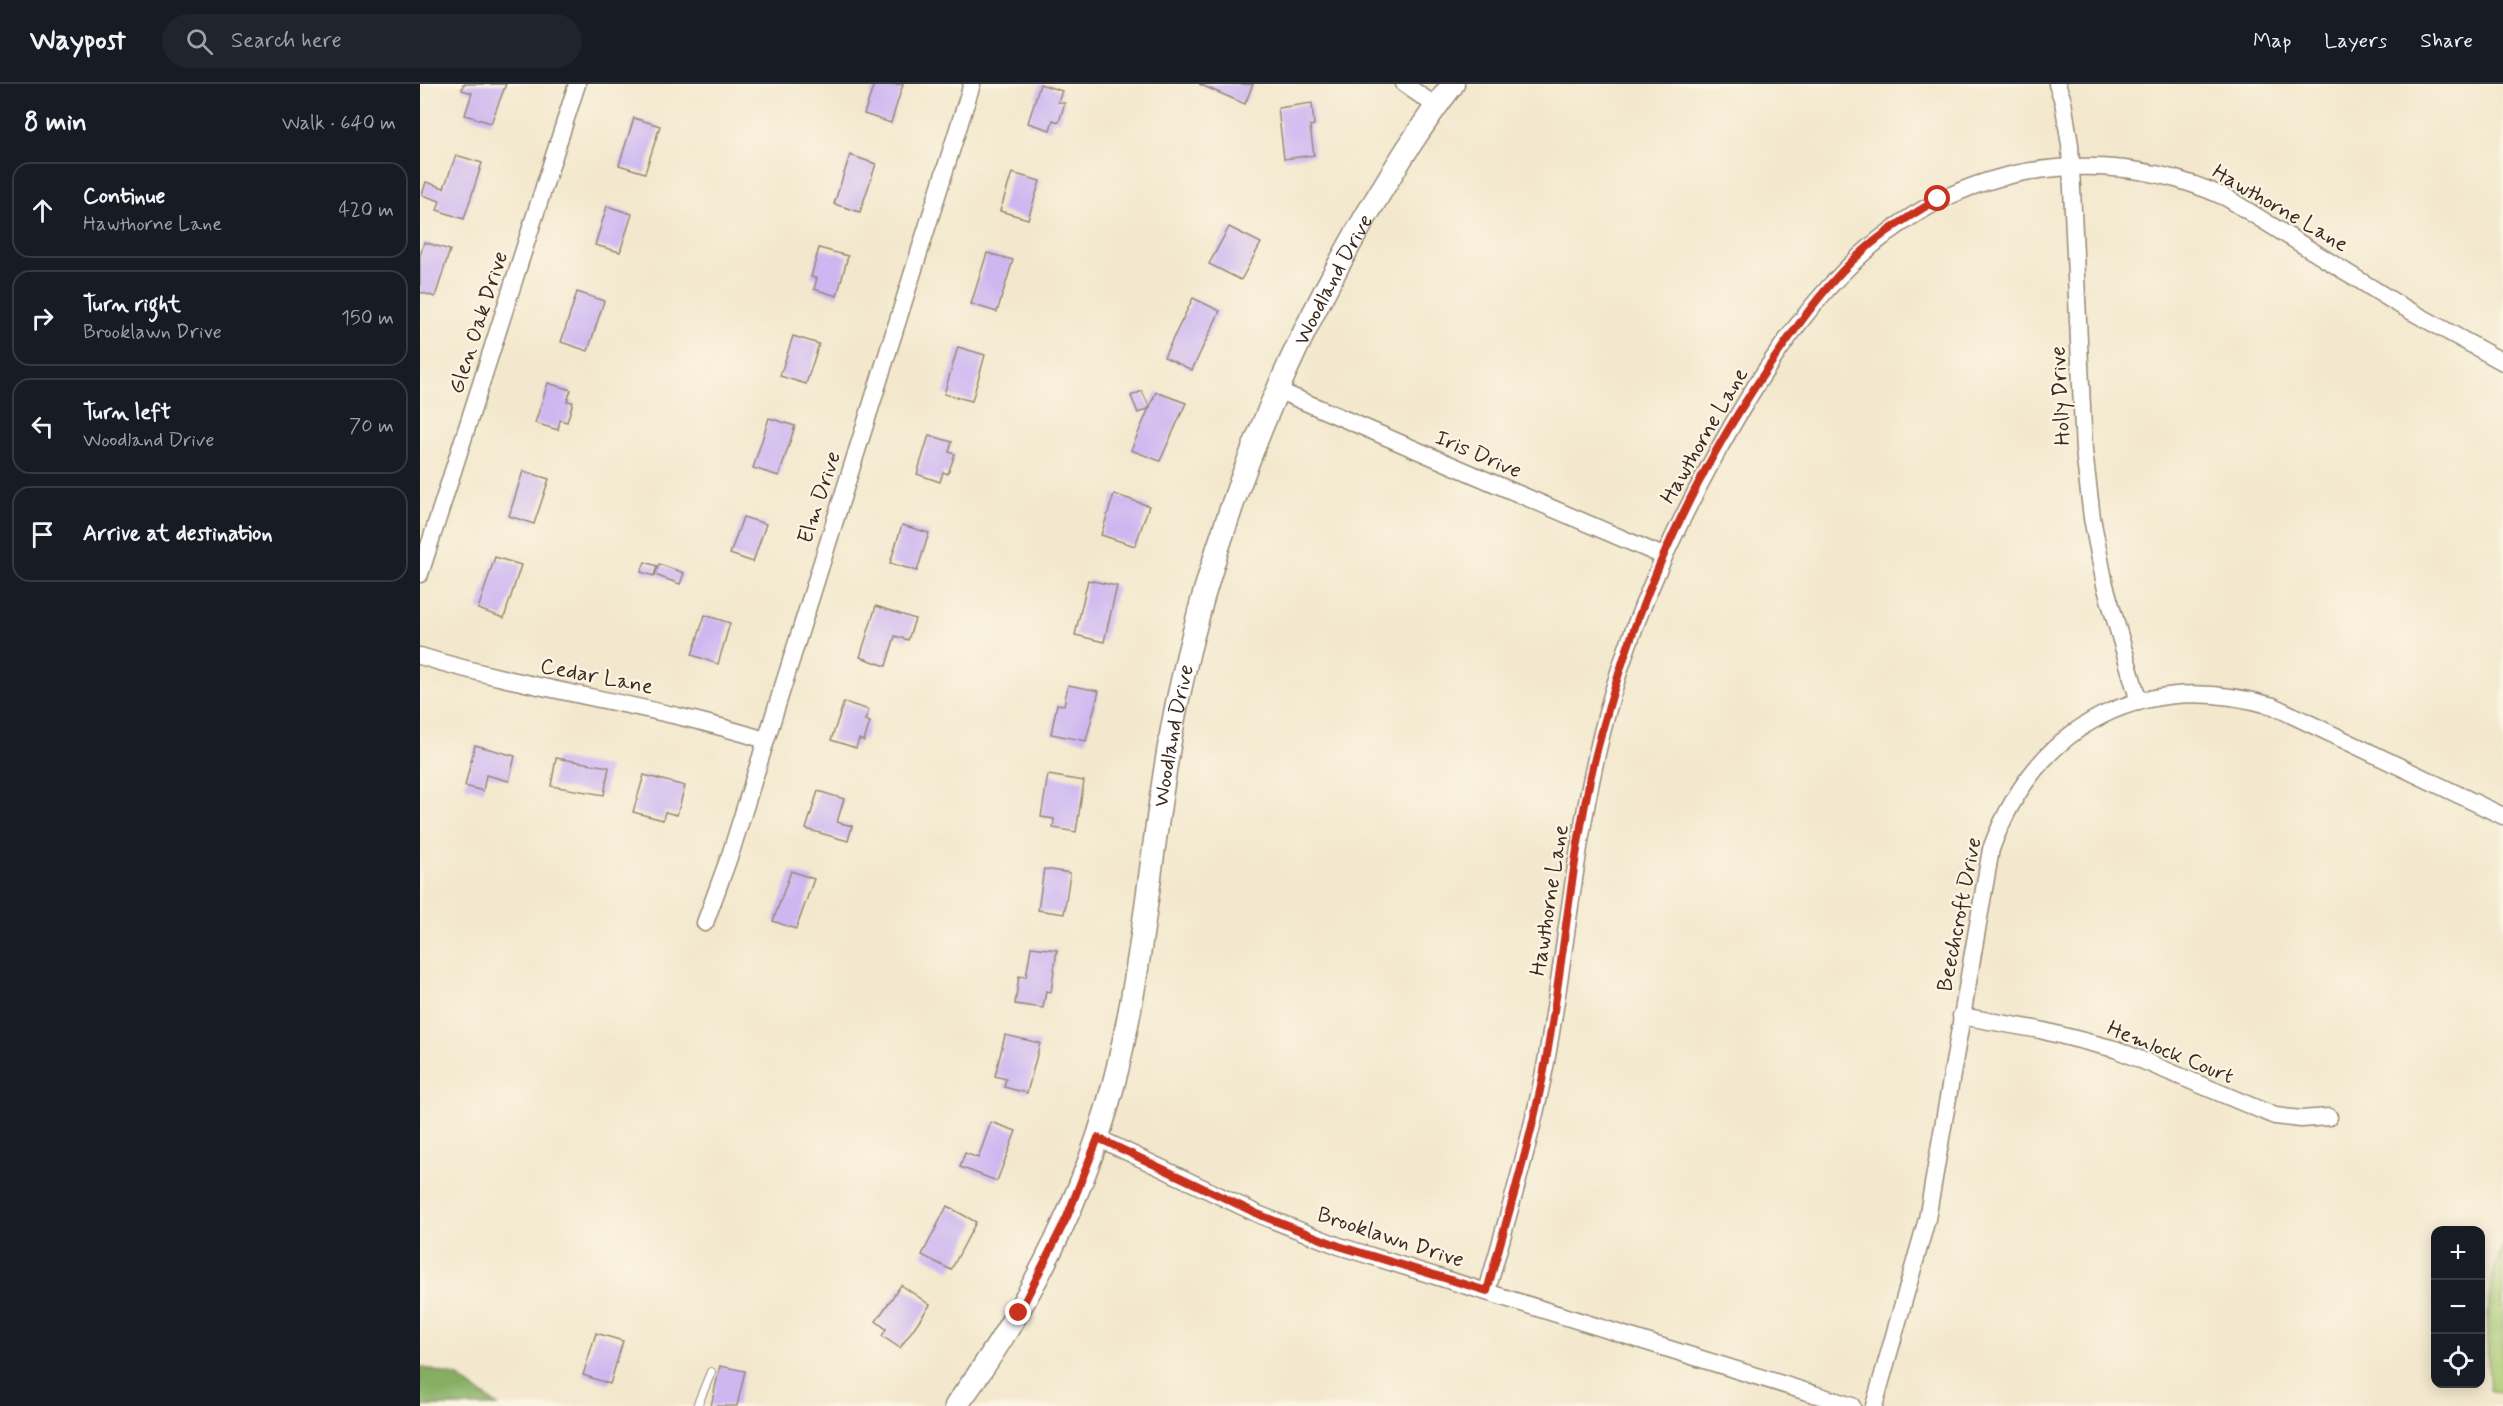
<!DOCTYPE html>
<html lang="en">
<head>
<meta charset="utf-8">
<style>
  :root { --surface:#171b24; --page:#20242c; --text:#f1f3f6; --muted:#9ea1a6; --line:#363941 }
  body { margin:0; font-family:Mynerve,sans-serif; background:var(--page); color:var(--text) }
  .controls { position:absolute; right:18px; bottom:18px; display:grid; overflow:hidden; border-radius:12px; box-shadow:0 3px 15px #0003 }
  .controls button { width:54px; height:54px; display:grid; place-items:center; padding:0; border:0; border-bottom:2px solid var(--line); background:var(--surface); color:var(--text); font:30px sans-serif }
  .stop { position:absolute; width:18px; height:18px; margin:-14px; border:4px solid #c8321e; border-radius:50%; background:#fff }
  .stop.end { background:#c8321e; border-color:#fff; box-shadow:0 2px 6px #0008 }
  .list { margin:0; padding:0; list-style:none }
  h2 { display:flex; justify-content:space-between; align-items:center; height:78px; margin:0; padding:0 24px; font-size:26px }
  h2 small { font-size:20px; font-weight:400; color:var(--muted) }
  .list li { display:grid; grid-template-columns:39px 1fr auto; gap:18px; align-items:center; box-sizing:border-box; height:96px; margin:0 12px 12px; padding:0 12px; border:2px solid var(--line); border-radius:18px }
  .list b { display:block; font-size:22px; white-space:nowrap }
  .list p { margin:0; font-size:20px; white-space:nowrap; color:var(--muted) }
  .list em { font-size:20px; font-style:normal; color:var(--muted) }
  .icon { flex:none; width:33px; height:33px; fill:none; stroke:currentColor; stroke-width:2; stroke-linecap:round; stroke-linejoin:round }
  .map { position:relative; flex:none; width:2083px; height:1322px; overflow:hidden }
  header { display:flex; align-items:center; gap:36px; box-sizing:border-box; height:84px; padding:0 30px; background:var(--surface); border-bottom:2px solid var(--line) }
  header strong { font-size:28px }
  nav { display:flex; gap:33px; margin-inline-start:auto; font-size:21px }
  .search { width:420px; height:54px; background:var(--page); display:flex; align-items:center; gap:15px; box-sizing:border-box; padding:0 21px; border-radius:33px; color:var(--muted); font-size:22px }
  main { display:flex }
  aside { flex:1; background:var(--surface) }
  .map>svg:first-child { display:block }
  .green { fill:#a8ca72; stroke:#727a48; stroke-width:1.5 }
  .forest { fill:#86ae64; stroke:#606c41; stroke-width:1.5 }
  .building { fill:#ccb7f1 }
  .lines { fill:none; stroke-linecap:round; stroke-linejoin:round }
  .lane-casing { stroke:#978976; stroke-width:10 }
  .street-casing { stroke:#978976; stroke-width:19 }
  .secondary-casing { stroke:#978976; stroke-width:25 }
  .lane { stroke:#fff; stroke-width:8 }
  .street { stroke:#fff; stroke-width:16 }
  .secondary { stroke:#fff; stroke-width:22 }
  .route { stroke:#c8321e; stroke-width:8 }
  .labels { text-anchor:middle; stroke-width:4.5; stroke-linejoin:round; paint-order:stroke }
  .street-label { font-size:22px; fill:#3b2a1e; stroke:#fcf5e5 }
</style>
</head>
<body>
<header>
<strong>Waypost</strong>
<div class="search"><svg class="icon" aria-label="search" viewBox="0 0 24 24"><circle cx="10" cy="10" r="6"/><path d="M15 15l6 6"/></svg>Search here</div>
<nav><a>Map</a><a>Layers</a><a>Share</a></nav>
</header>
<main>
<aside>
<h2>8 min<small>Walk · 640 m</small></h2>
<ul class="list">
<li><svg class="icon" aria-label="ahead" viewBox="0 0 24 24"><path d="M12 20V5M6 11l6-6 6 6"/></svg><div><b>Continue</b><p>Hawthorne Lane</p></div><em>420 m</em></li>
<li><svg class="icon" aria-label="right" viewBox="0 0 24 24"><path d="M7 20v-9h11M14 6l5 5-5 5"/></svg><div><b>Turn right</b><p>Brooklawn Drive</p></div><em>150 m</em></li>
<li><svg class="icon" aria-label="left" viewBox="0 0 24 24"><path d="M17 20v-9H6M10 6l-5 5 5 5"/></svg><div><b>Turn left</b><p>Woodland Drive</p></div><em>70 m</em></li>
<li><svg class="icon" aria-label="arrive" viewBox="0 0 24 24"><path d="M6 21V4h12l-3 4 3 4H6"/></svg><div><b>Arrive at destination</b></div></li>
</ul>
</aside>
<div class="map">
<svg width="2083" height="1322" viewBox="0 0 2083 1322">
  <rect width="100%" height="100%" fill="#fcf5e5"/>
  <filter id="ink" filterUnits="userSpaceOnUse"><feTurbulence type="fractalNoise" baseFrequency=".0167" numOctaves="2"/><feDisplacementMap in="SourceGraphic" scale="12" xChannelSelector="R" yChannelSelector="G"/><feConvolveMatrix kernelMatrix="1 2 1 2 8 2 1 2 1" color-interpolation-filters="sRGB"/></filter>
  <filter id="wash" filterUnits="userSpaceOnUse"><feTurbulence type="fractalNoise" baseFrequency=".008" numOctaves="4" result="noise"/><feDisplacementMap in="SourceGraphic" scale="24" xChannelSelector="R" yChannelSelector="G"/><feGaussianBlur stdDeviation="1.35" result="paint"/><feColorMatrix in="noise" values="0 0 0 0 0 0 0 0 0 0 0 0 0 0 0 0 0 1.4 0 .05"/><feComposite in="paint" operator="in"/></filter>
  <g filter="url(#wash)">
    <rect width="100%" height="100%" fill="#f3e8cd"/>
    <path class="green" d="M2083,1161v149l-13,-4c-4,-47 -6,-101 13,-145z"/>
    <path class="forest" d="M0,1283l38,10 40,29h-78z"/>
    <g id="blocks">
      <g class="building">
        <path d="M43,0h43l-15,39 -26,-8 7,-22 -10,-3z"/>
        <path d="M454,0h29l-12,39 -27,-9z"/>
        <path d="M620,0l22,7 -4,11 7,1 -6,19 -6,-2 -3,10 -22,-7z"/>
        <path d="M779,0h54l-8,20z"/>
        <path d="M892,19l2,22 -4,1 4,29 -30,4 -6,-51z"/>
        <path d="M214,34l26,8 -15,47 -26,-8z"/>
        <path d="M36,71l26,8 -18,56 -27,-9 3,-9 -18,-6 4,-13 18,6z"/>
        <path d="M430,71l26,9 -16,48 -26,-8z"/>
        <path d="M592,89l28,8 -12,38 -28,-8z"/>
        <path d="M187,122l25,8 -12,38 -25,-7z"/>
        <path d="M809,143l32,16 -20,37 -32,-16z"/>
        <path d="M4,158l26,8 -15,47 -15,-5v-36z"/>
        <path d="M399,164l29,8 -11,40 -23,-7 3,-11 -6,-1z"/>
        <path d="M567,169l26,7 -16,52 -26,-8z"/>
        <path d="M157,208l27,9 -16,50 -27,-9z"/>
        <path d="M773,214l27,13 -28,59 -28,-13z"/>
        <path d="M373,252l26,8 -13,40 -26,-8z"/>
        <path d="M538,263l27,8 -13,46 -28,-7z"/>
        <path d="M128,299l23,7 -4,11 6,1 -6,20 -7,-2 -2,10 -23,-7z"/>
        <path d="M722,307l8,17 -12,5 -7,-17z"/>
        <path d="M736,308l30,11 -26,58 -29,-11z"/>
        <path d="M349,334l26,8 -16,50 -26,-8z"/>
        <path d="M509,351l23,7 -3,10 6,2 -7,20 -5,-2 -3,10 -23,-8z"/>
        <path d="M103,387l26,8 -15,45 -25,-8z"/>
        <path d="M694,410l35,12 -14,40 -34,-11z"/>
        <path d="M323,433l23,7 -13,38 -23,-8z"/>
        <path d="M482,441l27,8 -12,38 -27,-8z"/>
        <path d="M75,473l26,8 -17,53 -26,-9z"/>
        <path d="M225,478l12,4 -3,10 -13,-4z"/>
        <path d="M239,480l25,9 -4,11 -25,-9z"/>
        <path d="M668,496l29,6 -13,56 -29,-7z"/>
        <path d="M456,522l39,13 -7,21 -13,-4 -9,30 -26,-9z"/>
        <path d="M285,531l25,8 -12,41 -26,-9z"/>
        <path d="M648,601l31,6 -13,50 -35,-7 6,-30 7,1z"/>
        <path d="M424,618l25,8 -4,10 5,2 -6,19 -5,-2 -3,9 -25,-8z"/>
        <path d="M55,661l40,11 -6,25 -23,-6 -3,16 -18,-5z"/>
        <path d="M136,674l53,9 -5,28 -53,-9z"/>
        <path d="M224,691l41,11 -8,29 -12,-3 -2,8 -30,-8z"/>
        <path d="M628,691l36,6 -8,51 -23,-4 1,-9 -13,-2z"/>
        <path d="M398,707l26,8 -7,23 15,4 -4,15 -42,-12z"/>
        <path d="M624,785l26,4 -6,41 -26,-4z"/>
        <path d="M371,787l23,8 -18,50 -23,-8z"/>
        <path d="M611,863l26,3 -6,42 -5,-1 -3,17 -28,-4 4,-28 7,1z"/>
        <path d="M585,951l35,8 -13,50 -23,-6 2,-8 -11,-3z"/>
        <path d="M571,1038l25,9 -19,50 -37,-14 5,-14 13,5z"/>
        <path d="M527,1122l29,16 -25,48 -29,-15z"/>
        <path d="M481,1201l29,20 -30,43 -18,-12 4,-7 -10,-8z"/>
        <path d="M176,1249l27,8 -13,43 -27,-9z"/>
        <path d="M300,1282l25,5 -8,35h-26z"/>
      </g>
    </g>
  </g>
  <g filter="url(#ink)">
    <use href="#blocks" fill-opacity="0" stroke="#978976" stroke-width="1.5"/>
    <g class="lines">
      <defs>
        <path id="lane" d="M277,1322l14,-34"/>
        <g id="street">
          <path d="M984,0l32,22"/>
          <path d="M1637,0l6,17 7,44 14,306 8,67 13,67 34,117"/>
          <path d="M857,306l386,166"/>
          <path d="M0,490l157,-490"/>
          <path d="M0,572c114,35 232,48 345,84"/>
          <path d="M285,839l26,-71 241,-768"/>
          <path d="M1541,932l79,14 75,19 160,67 26,3 28,-2"/>
          <path d="M678,1054l162,77 79,31 513,160"/>
          <path d="M1067,1207c21,-76 44,-151 59,-229 22,-122 31,-246 66,-367 23,-81 58,-156 98,-230 77,-142 172,-283 347,-297 60,-5 116,5 170,30l169,105 107,59"/>
          <path d="M1454,1322l53,-187 64,-370c47,-127 152,-180 282,-143l230,110"/>
        </g>
        <g id="secondary">
          <path id="s1" d="M536,1322c71,-97 126,-204 157,-320 33,-125 38,-257 64,-383 36,-171 101,-336 189,-487 27,-45 55,-91 87,-132"/>
        </g>
      </defs>
      <use href="#lane" class="lane-casing"/>
      <use href="#street" class="street-casing"/>
      <use href="#secondary" class="secondary-casing"/>
      <use href="#lane" class="lane"/>
      <use href="#street" class="street"/>
      <use href="#secondary" class="secondary"/>
    </g>
  </g>
  <g class="lines" filter="url(#ink)">
    <path class="route" d="M599,1229l48,-96 31,-79 162,77 79,31 148,45c21,-77 45,-153 59,-231 18,-100 25,-203 49,-302 36,-146 98,-286 186,-409 25,-35 50,-70 82,-98 23,-21 49,-36 75,-52"/>
  </g>
  <g class="labels">
    <g class="street-label">
      <text transform="translate(1861 123) rotate(30)" y="8">Hawthorne Lane</text>
      <text dy="8" stroke="none"><textPath href="#s1" startOffset="1200">Woodland Drive</textPath></text>
      <text transform="translate(57 238) rotate(-72)" y="8">Glen Oak Drive</text>
      <text transform="translate(1639 312) rotate(-93)" y="8">Holly Drive</text>
      <text transform="translate(1283 351) rotate(-60)" y="8">Hawthorne Lane</text>
      <text transform="translate(1059 369) rotate(23)" y="8">Iris Drive</text>
      <text transform="translate(398 413) rotate(-72)" y="8">Elm Drive</text>
      <text transform="translate(177 591) rotate(11)" y="8">Cedar Lane</text>
      <text dy="8" stroke="none"><textPath href="#s1" startOffset="714">Woodland Drive</textPath></text>
      <text transform="translate(1128 816) rotate(-81)" y="8">Hawthorne Lane</text>
      <text transform="translate(1538 830) rotate(-79)" y="8">Beechcroft Drive</text>
      <text transform="translate(1751 967) rotate(22)" y="8">Hemlock Court</text>
      <text transform="translate(971 1152) rotate(18)" y="8">Brooklawn Drive</text>
    </g>
  </g>
</svg>
<div class="controls">
<button>+</button>
<button>−</button>
<button><svg class="icon" aria-label="locate" viewBox="0 0 24 24"><circle cx="12" cy="12" r="6"/><path d="M12 2v4M12 18v4M2 12h4M18 12h4"/></svg></button>
</div>
<div class="stop" style="left:1518px;top:115px"></div>
<div class="stop end" style="left:599px;top:1229px"></div>
</div>
</main>
</body>
</html>
